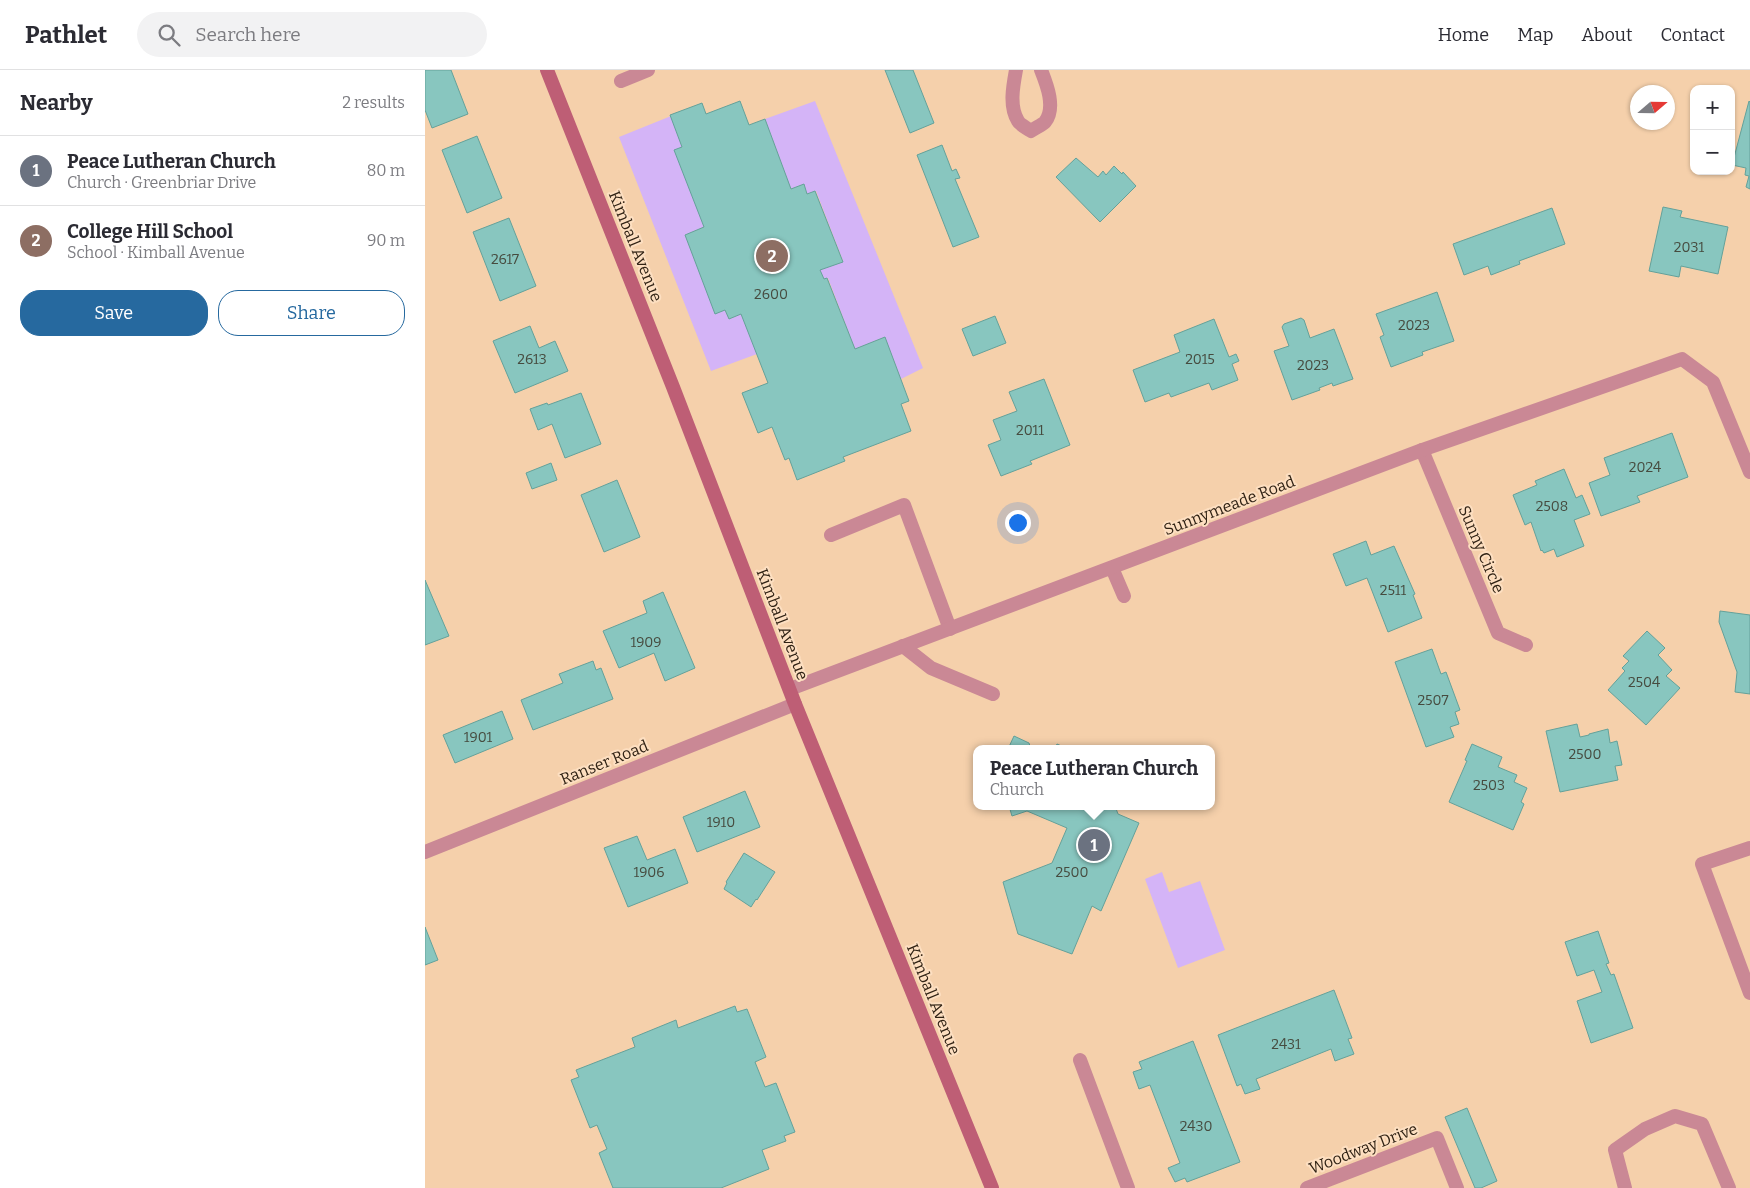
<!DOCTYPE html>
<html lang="en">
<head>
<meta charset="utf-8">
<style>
  :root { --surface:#fff; --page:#f2f2f3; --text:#2b2b33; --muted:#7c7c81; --line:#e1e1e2; --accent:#26699f }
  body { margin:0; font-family:Bitter,serif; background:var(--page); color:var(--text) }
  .controls { position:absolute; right:15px; top:15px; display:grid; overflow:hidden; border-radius:10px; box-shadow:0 1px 4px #0004 }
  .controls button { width:45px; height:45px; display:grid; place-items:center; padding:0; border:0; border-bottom:1px solid var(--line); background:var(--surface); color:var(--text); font:25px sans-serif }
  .compass { position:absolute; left:1205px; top:15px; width:45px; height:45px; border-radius:50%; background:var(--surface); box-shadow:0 1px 4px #0004; rotate:70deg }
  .you { position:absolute; left:592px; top:452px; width:18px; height:18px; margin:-12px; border:4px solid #fff; border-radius:50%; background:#1a73e8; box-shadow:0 0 0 8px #1a73e833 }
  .badge { display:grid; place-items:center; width:32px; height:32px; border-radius:50%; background:var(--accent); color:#fff; font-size:16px; font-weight:700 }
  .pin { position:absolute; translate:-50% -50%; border:2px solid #fff; box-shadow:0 1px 5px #0006 }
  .popup { position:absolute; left:548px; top:675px; width:242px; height:65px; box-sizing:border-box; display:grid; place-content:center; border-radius:10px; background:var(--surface); filter:drop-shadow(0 1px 4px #0005); font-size:16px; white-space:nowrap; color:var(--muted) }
  .popup b { font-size:19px; color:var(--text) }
  .popup::after { content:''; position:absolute; left:50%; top:100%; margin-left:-10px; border:10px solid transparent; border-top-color:var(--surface) }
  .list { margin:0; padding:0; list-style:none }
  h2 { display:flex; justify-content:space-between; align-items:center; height:65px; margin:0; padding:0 20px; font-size:21px }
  h2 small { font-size:16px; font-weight:400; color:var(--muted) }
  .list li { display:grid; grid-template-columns:32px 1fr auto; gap:15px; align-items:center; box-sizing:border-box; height:70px; padding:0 20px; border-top:1px solid var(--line) }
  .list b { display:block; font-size:19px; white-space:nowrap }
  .list p { margin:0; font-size:16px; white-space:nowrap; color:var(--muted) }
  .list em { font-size:16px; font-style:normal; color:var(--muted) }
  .actions { display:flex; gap:10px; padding:15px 20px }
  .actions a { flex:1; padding:11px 0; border:1px solid var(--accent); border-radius:20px; text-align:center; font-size:18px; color:var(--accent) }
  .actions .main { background:var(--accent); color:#fff }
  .icon { flex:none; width:28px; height:28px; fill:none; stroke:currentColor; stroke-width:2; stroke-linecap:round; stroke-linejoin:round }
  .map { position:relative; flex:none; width:1325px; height:1118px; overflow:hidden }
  header { display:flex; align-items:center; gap:30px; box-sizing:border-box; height:70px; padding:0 25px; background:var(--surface); border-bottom:1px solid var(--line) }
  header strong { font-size:24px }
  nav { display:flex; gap:28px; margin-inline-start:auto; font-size:18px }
  .search { width:350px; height:45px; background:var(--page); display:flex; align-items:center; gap:12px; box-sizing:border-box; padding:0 18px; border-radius:28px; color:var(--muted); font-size:19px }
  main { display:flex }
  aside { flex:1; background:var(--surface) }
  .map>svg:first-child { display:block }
  .green { fill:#d4b4f7 }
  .building { fill:#88c6bf; stroke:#64a19a }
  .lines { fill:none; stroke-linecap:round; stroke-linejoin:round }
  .service { stroke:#ca8895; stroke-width:14 }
  .minor { stroke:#ca8895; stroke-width:14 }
  .secondary { stroke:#be5e75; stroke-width:14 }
  .labels { text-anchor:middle; stroke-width:4; stroke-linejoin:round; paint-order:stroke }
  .number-label { font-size:14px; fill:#464b3f }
  .street-label { font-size:16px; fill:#302214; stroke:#fddfc1 }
</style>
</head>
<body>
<header>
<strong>Pathlet</strong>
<div class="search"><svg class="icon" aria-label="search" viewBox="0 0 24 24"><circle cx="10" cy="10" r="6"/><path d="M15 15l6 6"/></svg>Search here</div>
<nav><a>Home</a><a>Map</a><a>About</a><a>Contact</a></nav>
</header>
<main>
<aside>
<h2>Nearby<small>2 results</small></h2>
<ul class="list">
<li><span class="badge" style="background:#6b7280">1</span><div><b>Peace Lutheran Church</b><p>Church · Greenbriar Drive</p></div><em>80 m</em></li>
<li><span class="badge" style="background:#8d6e63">2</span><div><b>College Hill School</b><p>School · Kimball Avenue</p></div><em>90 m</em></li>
</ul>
<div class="actions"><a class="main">Save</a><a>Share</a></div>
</aside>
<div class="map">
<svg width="1325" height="1118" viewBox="0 0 1325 1118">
  <rect width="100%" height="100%" fill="#f5d0ab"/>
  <g class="green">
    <path d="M390,31l108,267 -22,11 -16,-42 -30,12 -27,-71 -4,1 -4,-9 23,-9 -27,-70 -9,3 -3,-10 -13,5 -26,-70z"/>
    <path d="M246,46l11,31 22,80 -19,8 30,78 10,-3 4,9 12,-5 16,40 -46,17 -92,-234z"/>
    <path d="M737,802l7,20 31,-11 25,69 -47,18 -33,-89z"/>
  </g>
  <g class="building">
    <path d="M0,0h26l17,44 -36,14 -7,-18z"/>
    <path d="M460,0h28l21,53 -24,10z"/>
    <path d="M315,31l9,24 16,-6 26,70 13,-5 3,10 8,-3 28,71 -23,8 4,9 3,-1 28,71 30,-12 24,64 -8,3 10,27 -68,26 2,4 -48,19 -8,-22 -4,2 -13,-33 -14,6 -16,-40 26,-10 -27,-69 -12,5 -4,-9 -10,4 -30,-79 19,-8 -30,-77 8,-3 -12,-32 32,-12 4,11z"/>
    <path d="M1324,31l1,1v87l-4,-2 3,-11 -4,-1 1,-7 -14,-3z"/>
    <path d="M52,66l25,62 -35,15 -25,-63z"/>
    <path d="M517,75l10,26 4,-2 4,9 -5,1 24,58 -26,10 -36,-92z"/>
    <path d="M651,88l22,19 5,-6 3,4 8,-9 8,8 1,-2 13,14 -36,36 -44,-45z"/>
    <path d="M1238,137l19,4 -2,6 48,10 -10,47 -37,-8 -2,11 -30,-6z"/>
    <path d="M1127,138l13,36 -46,17 1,3 -29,11 -3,-9 -24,9 -11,-31z"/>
    <path d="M84,148l27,68 -36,15 -27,-69z"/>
    <path d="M1012,222l17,49 -32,11 1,3 -32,12 -11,-30 4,-2 -8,-21z"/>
    <path d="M570,246l11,27 -33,13 -11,-27z"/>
    <path d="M876,248l3,2 6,18 24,-9 19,50 -20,7 -1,-3 -13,5 1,2 -28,10 -18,-49 15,-5 -7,-19 2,-3z"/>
    <path d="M789,249l15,38 7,-3 3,7 -7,3 6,16 -26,10 -3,-7 -38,14 -2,-4 -24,9 -12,-32 47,-18 -6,-17z"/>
    <path d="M105,256l9,22 16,-7 13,30 -53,22 -22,-52z"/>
    <path d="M619,309l26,66 -40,16 2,3 -31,12 -13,-31 13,-5 -8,-20 24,-9 -8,-19z"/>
    <path d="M156,323l20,51 -36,14 -13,-34 -14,6 -8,-21 17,-6 1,2z"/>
    <path d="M1247,363l16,44 -51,19 3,6 -39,14 -12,-33 21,-8 -6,-17z"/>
    <path d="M126,393l6,17 -25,9 -6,-16z"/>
    <path d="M1139,399l12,29 6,-3 8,19 -16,6 10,26 -27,11 -3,-8 -10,4 -2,-3 -1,1 -10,-29 -6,3 -12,-30 24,-10 -2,-4z"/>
    <path d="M192,410l23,57 -36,15 -23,-57z"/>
    <path d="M941,471l5,14 23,-9 21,48 -2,1 9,23 -34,14 -21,-54 -21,8 -13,-32z"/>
    <path d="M0,510l24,56 -24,9z"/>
    <path d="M238,522l32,76 -30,13 -11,-28 -35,15 -16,-37 44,-18 -4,-12z"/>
    <path d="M1295,541l30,4v79l-15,-2 2,-20 -18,-50z"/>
    <path d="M1222,561l18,17 -7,7 14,15 -6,6 14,12 -34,37 -38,-35 17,-19 -3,-3 7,-7 -6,-5z"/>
    <path d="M1007,579l9,25 5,-2 14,38 -5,2 4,12 -9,3 4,10 -28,10 -31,-85z"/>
    <path d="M168,591l3,9 5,-2 12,31 -80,31 -12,-30 42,-17 -4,-9z"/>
    <path d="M77,641l11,28 -58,24 -12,-28z"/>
    <path d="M1152,654l3,13 9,-2v-1l19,-5 2,14 7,-2 5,24 -7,1 3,14 -58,12 -14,-61z"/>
    <path d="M589,666l15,7 2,6h-23z"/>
    <path d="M632,674l11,5h-19l7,-3z"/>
    <path d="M1047,674l30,13 -4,10 19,8 -3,7 13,6 -6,14 3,2 -11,26 -64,-28 17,-39 1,-2 -2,-1z"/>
    <path d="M320,721l15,36 -63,25 -14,-35z"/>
    <path d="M584,736h106l3,8 21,9 -38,88 -9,-5 -20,48 -54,-20 -15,-52 49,-19 15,-35 -40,-17 -15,5z"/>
    <path d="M212,766l10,24 28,-11 13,34 -60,24 -24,-59z"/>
    <path d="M319,783l31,19 -18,28 -1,-1 -5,8 -27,-18 3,-6 -1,-1z"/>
    <path d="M0,857l13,33 -13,5z"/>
    <path d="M1173,861l11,32 -3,1 5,11 3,-1 19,54 -42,15 -14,-42 25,-9 -8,-22 -17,6 -12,-34z"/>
    <path d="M909,920l18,48 -4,1 6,15 -19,7 -4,-12 -75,30 4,10 -15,5 -4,-10 -4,2 -19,-51z"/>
    <path d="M310,936l2,6 10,-3 19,48 -11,5 10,25 11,-4 19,49 -11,4 2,5 -24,9 7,19 -48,19h-108l-14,-35 8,-4 -10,-24 -7,3 -19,-48 8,-3 -3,-7 59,-23 -3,-9 44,-18 2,8z"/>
    <path d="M768,971l47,121 -53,20 -2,-4 -10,4 -7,-14 12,-5 -30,-78 -11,4 -6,-17 9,-3 -3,-7z"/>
    <path d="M1042,1038l30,73 -16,7h-6l-30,-71z"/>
  </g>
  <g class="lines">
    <g class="service">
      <path d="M196,11l27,-11"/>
      <path d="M406,465l73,-30 46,124"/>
      <path d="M687,498l12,28"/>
      <path d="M478,576l28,22 62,26"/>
      <path d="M1325,778l-48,16 48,129"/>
      <path d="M1200,1118l-10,-38 30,-21 30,-13 27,8 27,64"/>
    </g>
    <g class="minor">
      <path d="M591,0c-3,16 -7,37 2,51 2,4 9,7 13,10 4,-3 11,-6 14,-9 11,-14 2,-37 -4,-52"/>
      <path d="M997,380l76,183 28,12"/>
      <path d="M365,619l632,-239 260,-91 31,23 37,90"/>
      <path d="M0,782l370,-148"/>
      <path d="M655,990l48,128"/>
      <path d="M882,1118l130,-50 20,50"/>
    </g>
    <path class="secondary" d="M122,0l126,317 122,317 197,484"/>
  </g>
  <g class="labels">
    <g class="number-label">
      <text x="1264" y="182">2031</text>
      <text x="80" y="194">2617</text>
      <text x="346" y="229">2600</text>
      <text x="989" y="260">2023</text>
      <text x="107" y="294">2613</text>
      <text x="775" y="294">2015</text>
      <text x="888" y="300">2023</text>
      <text x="605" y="365">2011</text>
      <text x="1220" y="402">2024</text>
      <text x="1127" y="441">2508</text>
      <text x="968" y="525">2511</text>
      <text x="221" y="577">1909</text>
      <text x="1219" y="617">2504</text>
      <text x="1008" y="635">2507</text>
      <text x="53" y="672">1901</text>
      <text x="1160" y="689">2500</text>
      <text x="1064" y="720">2503</text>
      <text x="296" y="757">1910</text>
      <text x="224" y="807">1906</text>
      <text x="647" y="807">2500</text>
      <text x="861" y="979">2431</text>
      <text x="771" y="1061">2430</text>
    </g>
    <g class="street-label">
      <text transform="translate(211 176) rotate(68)" y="6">Kimball Avenue</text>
      <text transform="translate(804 435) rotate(-21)" y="6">Sunnymeade Road</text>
      <text transform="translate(1057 479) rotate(67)" y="6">Sunny Circle</text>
      <text transform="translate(358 554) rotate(69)" y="6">Kimball Avenue</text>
      <text transform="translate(179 692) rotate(-22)" y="6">Ranser Road</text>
      <text transform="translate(509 929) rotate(68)" y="6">Kimball Avenue</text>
      <text transform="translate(938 1078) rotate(-21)" y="6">Woodway Drive</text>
    </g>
  </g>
</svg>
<div class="controls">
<button>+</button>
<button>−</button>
</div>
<svg class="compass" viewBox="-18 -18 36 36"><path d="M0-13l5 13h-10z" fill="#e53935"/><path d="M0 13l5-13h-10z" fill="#7c7c81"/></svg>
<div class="you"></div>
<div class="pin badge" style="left:669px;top:775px;background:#6b7280">1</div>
<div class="popup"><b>Peace Lutheran Church</b>Church</div>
<div class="pin badge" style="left:347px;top:186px;background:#8d6e63">2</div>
</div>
</main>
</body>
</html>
